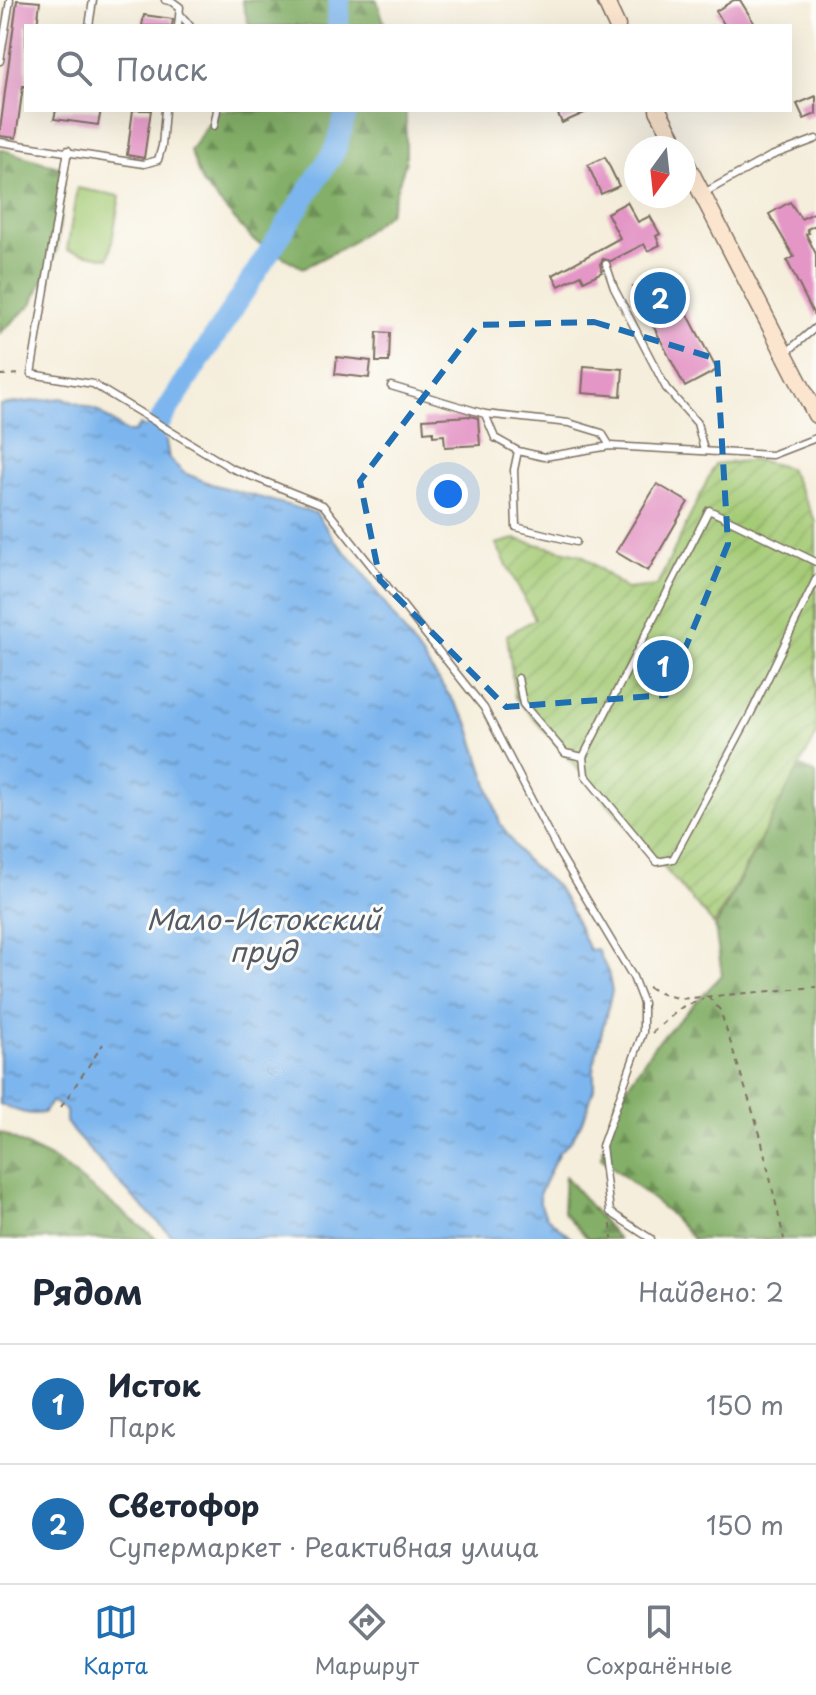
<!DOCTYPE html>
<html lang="ru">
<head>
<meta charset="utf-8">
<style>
  :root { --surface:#fff; --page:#f6f6f7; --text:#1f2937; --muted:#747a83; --line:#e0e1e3; --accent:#1f6fb2 }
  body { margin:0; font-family:"Playpen Sans",sans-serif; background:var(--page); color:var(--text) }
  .compass { position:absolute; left:624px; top:136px; width:72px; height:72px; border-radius:50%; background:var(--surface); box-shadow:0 8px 32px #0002; rotate:195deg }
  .you { position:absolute; left:448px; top:494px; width:28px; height:28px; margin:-20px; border:6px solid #fff; border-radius:50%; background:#1a73e8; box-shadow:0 0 0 12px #1a73e833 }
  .badge { display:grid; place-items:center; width:52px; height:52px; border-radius:50%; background:var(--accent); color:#fff; font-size:26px; font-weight:700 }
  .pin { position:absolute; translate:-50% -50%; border:4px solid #fff; box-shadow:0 2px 8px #0006 }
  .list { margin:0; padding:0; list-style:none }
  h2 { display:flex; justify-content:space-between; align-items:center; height:104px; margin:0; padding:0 32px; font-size:34px }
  h2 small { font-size:26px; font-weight:400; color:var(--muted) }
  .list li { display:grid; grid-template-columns:52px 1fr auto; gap:24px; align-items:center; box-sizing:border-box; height:120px; padding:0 32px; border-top:2px solid var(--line) }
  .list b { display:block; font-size:30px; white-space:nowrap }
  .list p { margin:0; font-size:26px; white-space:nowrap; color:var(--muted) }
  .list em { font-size:26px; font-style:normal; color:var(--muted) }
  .icon { flex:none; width:44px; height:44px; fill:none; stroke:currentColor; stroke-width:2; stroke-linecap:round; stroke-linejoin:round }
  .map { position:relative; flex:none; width:816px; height:1239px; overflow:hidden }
  .search { position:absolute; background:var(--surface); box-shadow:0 8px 32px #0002; left:24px; right:24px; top:24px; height:88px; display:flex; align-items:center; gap:20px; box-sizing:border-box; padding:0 28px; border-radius:0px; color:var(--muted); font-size:30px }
  .sheet { height:344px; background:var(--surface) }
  nav { display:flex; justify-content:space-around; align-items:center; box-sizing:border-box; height:112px; border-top:2px solid var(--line); background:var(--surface); font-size:22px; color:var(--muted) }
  nav a { display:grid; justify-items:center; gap:4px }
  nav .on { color:var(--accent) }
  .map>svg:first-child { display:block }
  .grass { fill:#a4cb76; stroke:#707a4a; stroke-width:2 }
  .forest { fill:url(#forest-firs); stroke:#5f6c42; stroke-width:2 }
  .garden { fill:url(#garden-furrows); stroke:#707a4a; stroke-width:2 }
  .water { fill:url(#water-ripples); stroke:#5c7086; stroke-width:2 }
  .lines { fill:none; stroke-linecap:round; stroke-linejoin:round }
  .river { stroke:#7db6ee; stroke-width:22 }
  .building { fill:#e496c6 }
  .service-casing { stroke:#7c6f60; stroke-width:9 }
  .secondary-casing { stroke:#7c6f60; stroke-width:19 }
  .path { stroke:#7c6f60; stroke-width:2; stroke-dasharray:6 6; stroke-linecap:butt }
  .service { stroke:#fff; stroke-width:6 }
  .secondary { stroke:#fce5cf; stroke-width:16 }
  .marked { fill:none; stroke:#1f6fb2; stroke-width:6; stroke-dasharray:16 10; stroke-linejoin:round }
  .labels { text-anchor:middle; stroke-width:6; stroke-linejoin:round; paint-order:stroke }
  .water-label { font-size:28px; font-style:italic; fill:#525b67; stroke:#fdfcf7 }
</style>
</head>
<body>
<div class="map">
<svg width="816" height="1239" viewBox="0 0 816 1239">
  <defs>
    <pattern id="forest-firs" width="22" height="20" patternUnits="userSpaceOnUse" patternTransform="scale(2)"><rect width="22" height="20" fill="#83af67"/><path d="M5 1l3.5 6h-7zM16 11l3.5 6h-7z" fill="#6c8f54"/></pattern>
    <pattern id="garden-furrows" width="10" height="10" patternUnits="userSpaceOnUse" patternTransform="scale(2)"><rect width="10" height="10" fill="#a4cb76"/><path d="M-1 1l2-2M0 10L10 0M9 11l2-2" fill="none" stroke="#8eae66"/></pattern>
    <pattern id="water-ripples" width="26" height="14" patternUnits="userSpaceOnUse" patternTransform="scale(2)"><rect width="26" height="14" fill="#7db6ee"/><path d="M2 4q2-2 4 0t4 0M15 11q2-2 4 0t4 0" fill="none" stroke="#6894c0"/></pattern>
  </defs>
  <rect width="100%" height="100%" fill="#fdfcf7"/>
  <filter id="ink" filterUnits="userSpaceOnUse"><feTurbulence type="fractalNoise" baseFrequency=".0125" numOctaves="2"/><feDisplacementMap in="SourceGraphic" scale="16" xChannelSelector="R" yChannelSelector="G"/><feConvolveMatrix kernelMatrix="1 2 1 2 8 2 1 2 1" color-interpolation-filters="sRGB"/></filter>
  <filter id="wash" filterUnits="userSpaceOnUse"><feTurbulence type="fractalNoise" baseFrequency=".006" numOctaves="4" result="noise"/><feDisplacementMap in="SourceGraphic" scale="32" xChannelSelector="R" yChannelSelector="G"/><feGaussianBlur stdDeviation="1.8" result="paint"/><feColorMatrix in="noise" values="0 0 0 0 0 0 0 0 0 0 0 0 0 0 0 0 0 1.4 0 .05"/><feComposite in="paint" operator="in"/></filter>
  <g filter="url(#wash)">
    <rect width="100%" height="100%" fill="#f5eedc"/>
    <path class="grass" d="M77,188l43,8 -11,62 -42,-8z"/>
    <g class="forest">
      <path d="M242,0h135l8,26h-136z"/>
      <path d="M218,110h188v51l-17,52 -41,32 -45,23 -50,-28 -51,-57 -12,-32z"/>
      <path d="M0,149l65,20 -8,81 -25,54 -32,29z"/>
      <path d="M799,766l17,8v465h-123l-25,-27 -67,-54 15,-55 38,-57 68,-71 -7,-47z"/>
      <path d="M0,1132l58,30 99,77h-157z"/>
      <path d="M565,1175v1l53,63h-30l-25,-27z"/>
    </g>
    <path class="garden" d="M757,460l32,8 27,54v214l-102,189 -199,-228 -8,-62 28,-16 -39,-75 19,-5 67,16 44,34 31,-3 58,-122z"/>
    <path class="water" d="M62,398l36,13 28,21h8l6,-7 10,6 4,-6 7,4 -3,6 8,6 3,18 15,14 27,11 105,29 20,29 22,24 110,156 32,101 24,36 32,27 13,20 20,44 8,-1 11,23 4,19 -18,72v25l-10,30 -13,23 -12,11 -19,40v12l6,12 26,23h-397l-55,-55 -47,-52 -7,-10v-12l-14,-9 -9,12c-16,3 -28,-3 -43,-9v-699z"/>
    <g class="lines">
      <g class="river">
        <path d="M338,26l1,-26"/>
        <path d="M151,450l6,-23 9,-15 169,-262 12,-40"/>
      </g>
    </g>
    <g id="blocks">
      <g class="building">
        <path d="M17,0l23,2 -3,24h-11v60h-3l-7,52 -16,-2v-6z"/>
        <path d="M734,0h6l16,26h-31l-9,-15z"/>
        <path d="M144,15l29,4 -1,7h-30z"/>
        <path d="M816,96v18l-12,5 -7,-15z"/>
        <path d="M56,110h45l-3,15 -44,-6z"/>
        <path d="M133,110h18l-7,48 -17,-3z"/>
        <path d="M556,110h35l-29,13z"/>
        <path d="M605,157l14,29 -18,8 -13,-29z"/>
        <path d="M627,202l11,20 12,-6 10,18 -4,2 4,9 -12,6 -4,-7 -33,17 -8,-2 -3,5 2,8 -18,9 -3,-6 -22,11 -6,-11 67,-37 -13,-25z"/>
        <path d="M790,202l11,17 15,-7v13l-9,4 2,4 -3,1 10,20v65l-29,-58 7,-4 -25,-43z"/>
        <path d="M665,271l52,99 -32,17 -52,-100z"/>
        <path d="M377,332l13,1 -1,29h-13z"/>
        <path d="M337,357l34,4 -2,17 -34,-4z"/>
        <path d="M584,366l39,3 -2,27 -39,-3z"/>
        <path d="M470,416l8,2 2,27 -35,2 -1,-12 -11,1v-5l-9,1 -1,-13z"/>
        <path d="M657,484l31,18 -40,69 -32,-19z"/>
      </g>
    </g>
  </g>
  <g filter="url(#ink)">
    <use href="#blocks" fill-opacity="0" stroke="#7c6f60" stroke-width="2"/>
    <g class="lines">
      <defs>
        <g id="service">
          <path d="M165,0l8,2 7,5 -2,19"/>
          <path d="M180,14l10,12"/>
          <path d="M89,26l4,-26"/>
          <path d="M0,61l10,-61"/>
          <path d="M214,126l3,-16"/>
          <path d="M0,142l144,22 14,-4 4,-14 3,-36"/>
          <path d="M68,150l-37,224 62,10 138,84 92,37 161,203 75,145 74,124 10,26v29l-41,114 8,66 41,27"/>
          <path d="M702,194l69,-38 45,-17"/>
          <path d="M606,264l8,24 52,100 31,35 7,27"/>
          <path d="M787,352l29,-25"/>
          <path d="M391,386l94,28 10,24 23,13 26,6 66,-11 162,9 44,-17"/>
          <path d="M485,414l84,9 33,10 8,13"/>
          <path d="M518,451l-4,19 2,57 60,15"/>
          <path d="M518,678l5,26 42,49 18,4 2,18 72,87 16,-3 78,-146 65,-134"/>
          <path d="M583,757l126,-247 107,52"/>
        </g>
        <g id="secondary">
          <path d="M605,0l12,26"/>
          <path d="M658,110l20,38"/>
          <path d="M684,159l132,256"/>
        </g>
      </defs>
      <use href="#service" class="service-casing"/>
      <use href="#secondary" class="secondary-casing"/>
      <g class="path">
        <path d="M0,375l22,-1"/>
        <path d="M648,987l11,6 21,6 136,-12"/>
        <path d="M708,997l12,13 40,124 24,105"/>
        <path d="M652,1033l30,-26 21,-8"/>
        <path d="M61,1107l42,-63"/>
        <path d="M611,1224l1,15"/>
      </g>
      <use href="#service" class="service"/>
      <use href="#secondary" class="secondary"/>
    </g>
  </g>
  <path class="marked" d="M594,322l123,37 11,185 -62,151 -160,12 -126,-127 -20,-99 118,-156z"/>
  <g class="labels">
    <g class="water-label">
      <text x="263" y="930">Мало-Истокский<tspan x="263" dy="32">пруд</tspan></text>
    </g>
  </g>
</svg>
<svg class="compass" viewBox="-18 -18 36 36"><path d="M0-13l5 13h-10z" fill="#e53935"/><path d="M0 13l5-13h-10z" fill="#747a83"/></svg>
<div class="you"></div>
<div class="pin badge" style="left:663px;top:666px">1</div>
<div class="pin badge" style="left:660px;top:298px">2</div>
<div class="search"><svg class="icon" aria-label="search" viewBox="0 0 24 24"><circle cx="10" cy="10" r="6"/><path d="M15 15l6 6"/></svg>Поиск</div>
</div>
<section class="sheet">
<h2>Рядом<small>Найдено: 2</small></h2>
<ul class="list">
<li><span class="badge">1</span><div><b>Исток</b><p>Парк</p></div><em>150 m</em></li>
<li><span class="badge">2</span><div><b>Светофор</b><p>Супермаркет · Реактивная улица</p></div><em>150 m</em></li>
</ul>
</section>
<nav>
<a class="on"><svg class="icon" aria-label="map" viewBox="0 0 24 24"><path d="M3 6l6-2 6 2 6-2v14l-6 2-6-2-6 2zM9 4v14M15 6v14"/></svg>Карта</a>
<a><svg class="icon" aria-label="directions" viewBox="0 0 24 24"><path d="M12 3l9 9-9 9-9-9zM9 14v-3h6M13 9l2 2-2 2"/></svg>Маршрут</a>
<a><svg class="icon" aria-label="saved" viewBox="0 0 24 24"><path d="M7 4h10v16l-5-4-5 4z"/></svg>Сохранённые</a>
</nav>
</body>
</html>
